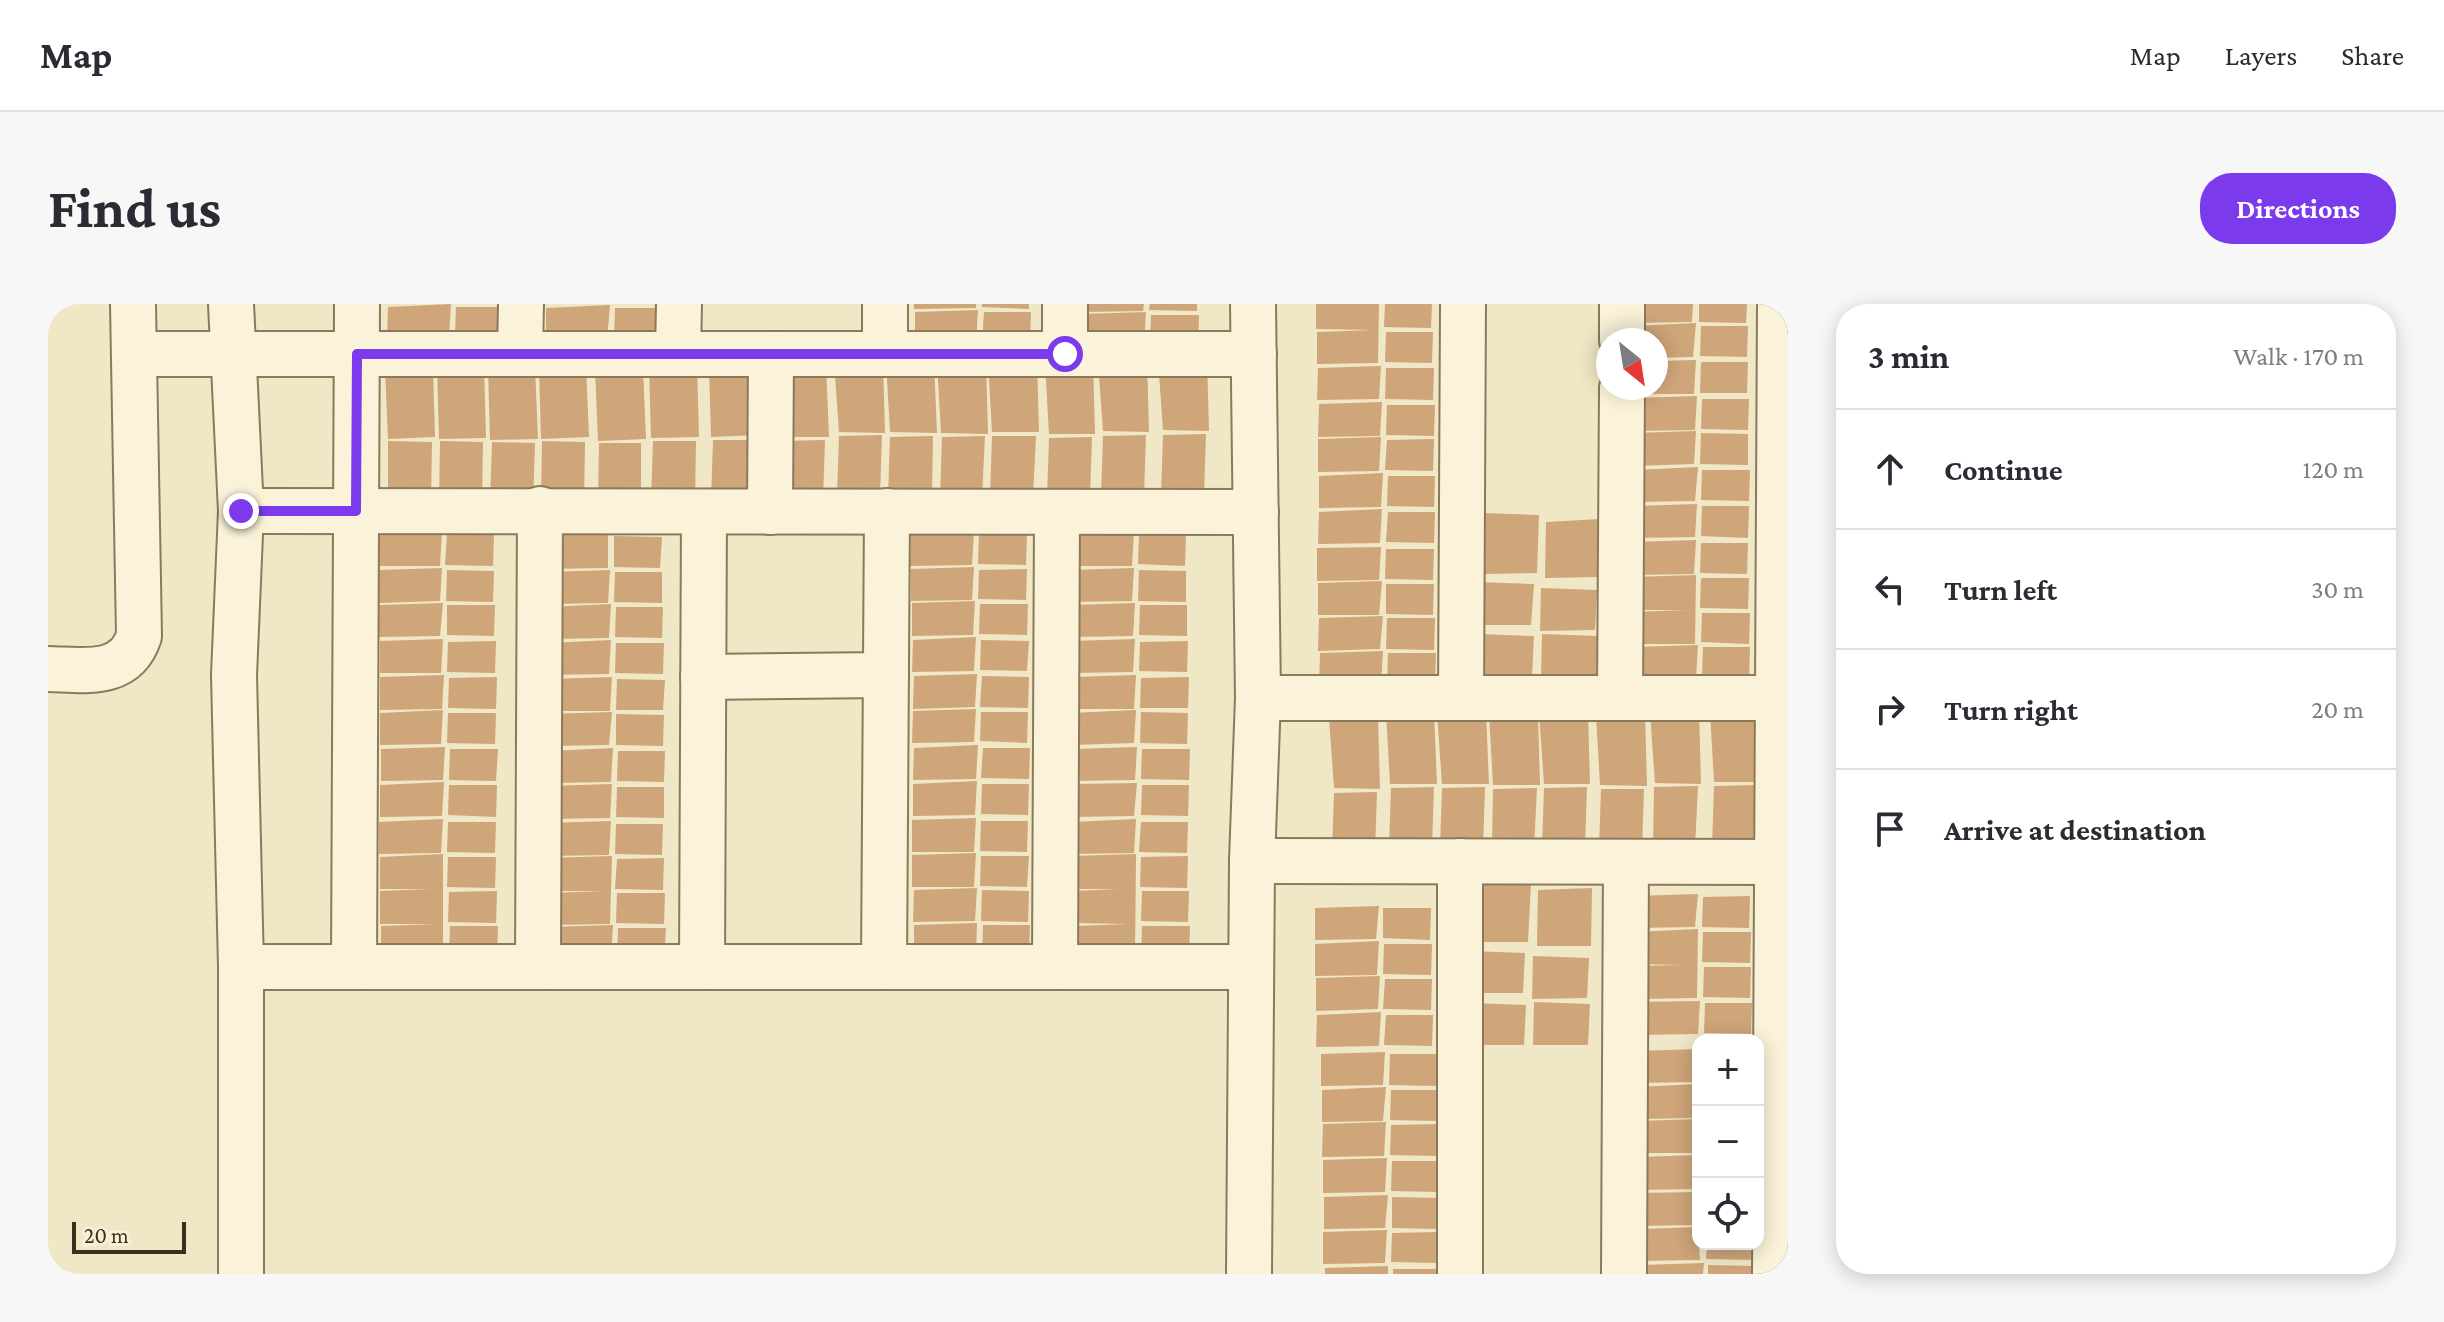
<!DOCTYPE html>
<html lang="en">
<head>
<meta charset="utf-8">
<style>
  :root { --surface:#fff; --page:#f7f7f7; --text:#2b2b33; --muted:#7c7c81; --line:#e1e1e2; --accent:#7c3aed }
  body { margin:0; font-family:"Crimson Pro",serif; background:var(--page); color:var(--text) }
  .controls { position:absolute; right:24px; bottom:24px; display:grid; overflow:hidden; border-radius:16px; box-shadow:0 4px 20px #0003 }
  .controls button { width:72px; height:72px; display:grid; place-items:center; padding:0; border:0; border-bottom:2px solid var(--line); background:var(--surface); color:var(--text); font:40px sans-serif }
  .compass { position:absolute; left:1548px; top:24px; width:72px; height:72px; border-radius:50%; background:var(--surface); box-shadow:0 4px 20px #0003; rotate:150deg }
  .scale { position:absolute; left:24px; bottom:20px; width:114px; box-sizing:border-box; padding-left:8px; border:4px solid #3c2f1f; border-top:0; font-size:22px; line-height:28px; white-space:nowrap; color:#3c2f1f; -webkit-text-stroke:6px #f7f0d6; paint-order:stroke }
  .stop { position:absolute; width:24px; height:24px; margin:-18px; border:6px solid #7c3aed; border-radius:50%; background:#fff }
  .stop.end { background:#7c3aed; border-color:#fff; box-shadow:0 2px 8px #0008 }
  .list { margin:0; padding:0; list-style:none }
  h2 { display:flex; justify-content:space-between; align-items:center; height:104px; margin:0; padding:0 32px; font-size:34px }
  h2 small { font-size:26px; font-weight:400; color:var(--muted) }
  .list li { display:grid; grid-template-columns:52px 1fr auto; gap:24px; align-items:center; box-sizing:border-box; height:120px; padding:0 32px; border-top:2px solid var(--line) }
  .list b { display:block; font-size:30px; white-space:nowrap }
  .list em { font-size:26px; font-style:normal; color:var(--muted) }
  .icon { flex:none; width:44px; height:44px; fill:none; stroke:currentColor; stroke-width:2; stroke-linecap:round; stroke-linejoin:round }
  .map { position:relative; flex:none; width:1740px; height:970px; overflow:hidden; border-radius:32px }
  header { display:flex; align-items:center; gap:48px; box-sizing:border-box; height:112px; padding:0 40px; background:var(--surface); border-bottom:2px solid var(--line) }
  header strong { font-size:38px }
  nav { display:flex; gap:44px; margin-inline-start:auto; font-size:28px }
  .intro { display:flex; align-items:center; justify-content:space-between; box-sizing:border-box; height:192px; padding:0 48px }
  h1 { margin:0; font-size:56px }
  .button { padding:20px 36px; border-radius:32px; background:var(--accent); color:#fff; font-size:28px; font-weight:700 }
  main { display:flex; gap:48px; padding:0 48px }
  aside { flex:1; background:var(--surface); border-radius:32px; box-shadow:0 4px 20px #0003 }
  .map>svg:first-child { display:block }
  .building { fill:#cfa57a }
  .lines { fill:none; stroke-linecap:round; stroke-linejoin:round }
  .minor-casing { stroke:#8c795b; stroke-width:48 }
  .minor { stroke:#faf3d9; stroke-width:44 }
  .route { stroke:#7c3aed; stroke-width:10 }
</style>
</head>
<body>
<header>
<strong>Map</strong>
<nav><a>Map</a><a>Layers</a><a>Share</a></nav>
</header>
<div class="intro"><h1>Find us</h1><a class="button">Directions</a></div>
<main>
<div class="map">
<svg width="1740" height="970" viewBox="0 0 1740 970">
  <rect width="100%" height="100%" fill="#f0e7c6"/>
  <g class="building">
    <path d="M403,0l-2,34 -62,1 1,-32z"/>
    <path d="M866,0h62v4l-62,1z"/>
    <path d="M934,0h47v5l-47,-2z"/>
    <path d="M1034,0h62l-1,7 -61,1z"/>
    <path d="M1102,0h47v7l-48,-1z"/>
    <path d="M1268,0h63l-1,59 -61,1v-32l57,-2 -58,-1z"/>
    <path d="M1337,0h47l-1,24 -47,-1z"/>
    <path d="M1583,0h62l-1,18 -61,1z"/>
    <path d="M1651,0h48l-1,19 -47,-1z"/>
    <path d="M562,1l-3,34 -61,1v-32z"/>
    <path d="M408,3h47l-1,31 -47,-1z"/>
    <path d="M567,4h47l-1,31 -47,-1z"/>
    <path d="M930,6l-2,33 -61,1v-32z"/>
    <path d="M936,8h47l-1,31 -48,-1z"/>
    <path d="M1098,8l-2,33 -62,2 1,-33z"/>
    <path d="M1103,11h48l-1,31 -48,-1z"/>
    <path d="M1648,19l-3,34 -37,1v-18h-24v-14z"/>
    <path d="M1653,22h47l-1,31 -47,-1z"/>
    <path d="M1338,28h47l-1,31 -47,-1z"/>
    <path d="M1159,55l2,72 -46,-1 -5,-70z"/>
    <path d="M835,56l2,73 -46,-1 -5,-71z"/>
    <path d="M989,56l2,72h-47l-4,-70z"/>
    <path d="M1099,56l2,72 -46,-1 -5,-69z"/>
    <path d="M1648,56l-2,34h-62v-6h24v-27z"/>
    <path d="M886,57l3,72 -47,-1 -4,-70z"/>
    <path d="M938,58l2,72 -47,-1 -4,-70z"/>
    <path d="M1045,58l2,72h-46l-4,-71z"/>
    <path d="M1653,58h47l-1,31h-47z"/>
    <path d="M709,60l2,71 -48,2 -2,-71z"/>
    <path d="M649,61l2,72 -48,1 -2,-71z"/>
    <path d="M778,61l3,72h-47l-5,-70z"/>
    <path d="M385,62l2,71 -47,2 -3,-71z"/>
    <path d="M436,62l2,72 -47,1 -2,-71z"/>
    <path d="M538,62l3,71 -48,2 -2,-71z"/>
    <path d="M1333,62l-2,33 -62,1 1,-32z"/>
    <path d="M487,63l3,72 -48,1 -2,-71z"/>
    <path d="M595,64l3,71 -48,2 -3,-72z"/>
    <path d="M1338,64h48l-1,32 -48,-1z"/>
    <path d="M1649,92l-2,34 -62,1v-33z"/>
    <path d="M1654,95h47l-1,31 -47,-1z"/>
    <path d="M1334,98l-2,34 -62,1 1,-33z"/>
    <path d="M1339,101h48l-1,31 -48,-1z"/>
    <path d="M1648,127l-2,33 -61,2v-33z"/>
    <path d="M1653,129l47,1v31l-48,-1z"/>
    <path d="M1158,130l-2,61h-43l2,-60z"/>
    <path d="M834,131l-2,62 -43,-1 2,-60z"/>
    <path d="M1098,131l-2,61h-43l2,-60z"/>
    <path d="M885,132l-1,61h-44l2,-60z"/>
    <path d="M937,132l-3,62h-42l2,-61z"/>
    <path d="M944,132h44l-3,61 -43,-1z"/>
    <path d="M1044,133l-2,61h-43l2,-60z"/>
    <path d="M1333,133l-2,34 -61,1v-33z"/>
    <path d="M1386,135l-1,32 -48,-1 2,-30z"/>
    <path d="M665,136h43l-2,61 -43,-1z"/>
    <path d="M777,136l-2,61h-43l2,-60z"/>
    <path d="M340,137l44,1 -1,60h-43z"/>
    <path d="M392,137l43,1 -1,61 -43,-1z"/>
    <path d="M494,137l43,1 -1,60h-43z"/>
    <path d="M605,137h43l-1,61 -44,-1z"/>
    <path d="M444,138l43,1 -2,61 -43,-1z"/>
    <path d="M551,139h42v61l-43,-1z"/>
    <path d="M1650,163l-3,34 -62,1 1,-32z"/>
    <path d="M1654,166h48l-1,31 -48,-1z"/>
    <path d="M1335,169l-2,34 -62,1v-32z"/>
    <path d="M1340,172h47l-1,31 -47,-1z"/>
    <path d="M1649,200l-2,33 -62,1 1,-32z"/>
    <path d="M1654,202h47l-1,32 -47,-2z"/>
    <path d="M1334,205l-2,34 -62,1 1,-32z"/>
    <path d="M1340,208h47l-1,31 -48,-1z"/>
    <path d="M1435,209l56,2 -2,58 -55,1z"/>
    <path d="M1552,215v58l-55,1 1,-56z"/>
    <path d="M926,227l-2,34 -62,1 1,-33z"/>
    <path d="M394,228l-2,34h-62v-32z"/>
    <path d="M1086,228l-2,34h-62v-32z"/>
    <path d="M931,229l48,1 -1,31 -48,-1z"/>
    <path d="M399,231h47l-1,31 -48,-1z"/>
    <path d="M497,231h63v33l-63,1z"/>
    <path d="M1091,231h47l-1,31 -47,-2z"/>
    <path d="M566,232l48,1 -2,31 -46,-1z"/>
    <path d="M1648,236l-2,34 -62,1v-33z"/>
    <path d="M1653,239h47l-1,31 -47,-1z"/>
    <path d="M1333,243l-2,33 -62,1v-33z"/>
    <path d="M1338,245h48l-1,31 -48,-1z"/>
    <path d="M926,263l-2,33 -61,1v-32z"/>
    <path d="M394,264l-2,33 -62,2 1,-33z"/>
    <path d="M1086,264l-2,33 -62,1 1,-32z"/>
    <path d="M979,265l-1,31 -48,-1 1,-29z"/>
    <path d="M399,266l47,1 -1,31 -47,-1z"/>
    <path d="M562,266l-2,33 -62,1v-32z"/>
    <path d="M1091,266l47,1v31l-48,-1z"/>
    <path d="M567,268h47v31l-48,-1z"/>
    <path d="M1648,271l-1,69h-62v-32l54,-2h-55v-33z"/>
    <path d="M1653,274h48l-1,31 -48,-1z"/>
    <path d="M1334,277l-3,34h-61v-32z"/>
    <path d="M1429,278l57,2 -3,41h-54z"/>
    <path d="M1338,280h48l-1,31 -47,-1z"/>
    <path d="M1493,284l56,2 -2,40 -55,1z"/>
    <path d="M927,297l-2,34 -61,1v-33z"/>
    <path d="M395,299l-3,33 -61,1v-32z"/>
    <path d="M1087,299l-2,33 -62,1v-32z"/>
    <path d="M563,300l-2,34 -62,1v-32z"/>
    <path d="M932,300h48l-1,31 -48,-1z"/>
    <path d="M399,301h48l-1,31 -47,-1z"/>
    <path d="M1092,301h47v31l-48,-1z"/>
    <path d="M568,303h47l-1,31 -47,-1z"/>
    <path d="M1654,309h48l-1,31 -48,-2z"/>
    <path d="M1335,312l-3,33 -62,2 1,-33z"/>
    <path d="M1339,314h48l-1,32 -48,-1z"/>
    <path d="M1430,330l56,2 -2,41h-55z"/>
    <path d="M1494,330l56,2 -2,40 -55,1z"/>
    <path d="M928,333l-2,34 -62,1 1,-32z"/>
    <path d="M395,335l-2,34h-61v-32z"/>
    <path d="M1087,335l-2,33 -61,1v-32z"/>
    <path d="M563,336l-2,34 -62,1 1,-32z"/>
    <path d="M933,336l48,1 -2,30 -47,-1z"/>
    <path d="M448,337l-1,32 -48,-1 1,-30z"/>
    <path d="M1140,337l-1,31 -48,-1 1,-29z"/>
    <path d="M568,339h48l-1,31 -48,-1z"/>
    <path d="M1650,341l-2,33 -62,1 1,-32z"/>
    <path d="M1655,343h47l-1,32 -47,-1z"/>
    <path d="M1335,347l-2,33 -62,1 1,-32z"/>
    <path d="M1340,349h48l-1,31 -48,-1z"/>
    <path d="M929,370l-2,33 -62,2 1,-33z"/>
    <path d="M396,371l-2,34 -62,1v-33z"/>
    <path d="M1088,371l-2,34h-62l1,-32z"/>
    <path d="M934,372l47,1 -1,31 -48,-1z"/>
    <path d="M449,373l-1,32 -48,-1 1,-30z"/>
    <path d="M564,373l-2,34h-62l1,-32z"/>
    <path d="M1141,373l-1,31h-48l1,-30z"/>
    <path d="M569,375l48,1 -2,30h-47z"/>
    <path d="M928,405l-2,33 -62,1 1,-32z"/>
    <path d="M395,406l-2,34 -61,1v-32z"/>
    <path d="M1088,406l-2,33 -62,2v-32z"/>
    <path d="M1711,406l2,72h-47l-4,-70z"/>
    <path d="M1386,407l3,73h-47l-4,-71z"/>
    <path d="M1651,407l2,73 -46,-1 -5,-70z"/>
    <path d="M564,408l-3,33 -61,1v-32z"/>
    <path d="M933,408h47l-1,31 -47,-2z"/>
    <path d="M1093,408l47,1 -1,31 -47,-1z"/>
    <path d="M1438,408l3,72h-47l-5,-70z"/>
    <path d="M1540,408l2,72h-46l-5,-71z"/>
    <path d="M400,409h48l-1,31 -48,-1z"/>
    <path d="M1490,409l2,72h-47l-4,-71z"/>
    <path d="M1597,409l2,73 -47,-1 -4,-70z"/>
    <path d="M568,410l48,1 -1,31 -47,-1z"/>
    <path d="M1330,412l2,73 -46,-1 -5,-70z"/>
    <path d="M930,441l-2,34 -63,1 1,-32z"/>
    <path d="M397,443l-2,33 -62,1v-32z"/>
    <path d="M1089,443l-2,33 -62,1 1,-32z"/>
    <path d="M565,444l-2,34 -62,1v-32z"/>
    <path d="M935,444h47l-1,31 -48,-1z"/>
    <path d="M402,445h48l-2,32 -47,-1z"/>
    <path d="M1094,445h48l-1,31 -48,-1z"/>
    <path d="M570,447h47l-1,31 -47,-1z"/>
    <path d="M929,477l-2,34 -62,1v-32z"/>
    <path d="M396,478l-2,34 -62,1v-32z"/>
    <path d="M1089,479l-3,33 -61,1v-33z"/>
    <path d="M564,480l-2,34 -62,1 1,-33z"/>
    <path d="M934,480h47l-1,31 -47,-1z"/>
    <path d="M401,481h48l-1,32 -48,-2z"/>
    <path d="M1094,481h47l-1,31 -47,-1z"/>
    <path d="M1710,481l-3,62 -43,-1 2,-60z"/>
    <path d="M1650,482l-3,62h-42l1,-61z"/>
    <path d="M569,483h47v31l-48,-1z"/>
    <path d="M1386,483l-2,61 -43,-1 2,-59z"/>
    <path d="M1437,483l-2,61h-43l2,-60z"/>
    <path d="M1539,483l-2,61h-43l2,-60z"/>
    <path d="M1489,484l-3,61h-42l1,-60z"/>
    <path d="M1553,485h43l-2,61 -43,-1z"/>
    <path d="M1329,488l-2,61h-43l2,-60z"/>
    <path d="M928,514l-2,34h-62v-32z"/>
    <path d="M395,515l-2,34 -62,1v-32z"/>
    <path d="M1088,515l-2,34 -63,1 1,-32z"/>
    <path d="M563,517l-2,34 -62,1 1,-33z"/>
    <path d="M933,517h47l-1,31 -47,-1z"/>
    <path d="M400,518h48l-1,31 -48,-1z"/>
    <path d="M1093,518h47l-1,31 -48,-1z"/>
    <path d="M568,520h47l-1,31 -47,-1z"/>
    <path d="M928,549l-2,34h-62v-32z"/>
    <path d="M395,550v103l-62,1v-32l55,-2h-56v-33l51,-2h-51v-32z"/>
    <path d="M1088,550l-1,103 -62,1 1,-32 56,-2 -57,-1v-32l46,-2h-47v-33z"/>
    <path d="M564,552l-2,68 -62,1 1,-32 54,-2h-56l1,-33z"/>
    <path d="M933,552h48l-2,31 -47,-1z"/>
    <path d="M1140,552l-1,32 -47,-1 1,-30z"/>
    <path d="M400,553h48l-1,31 -48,-1z"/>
    <path d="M616,554l-1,32 -48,-1 2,-30z"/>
    <path d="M1426,577l57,2 -3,59h-54z"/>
    <path d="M929,584l-2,33 -62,1 1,-32z"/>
    <path d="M1544,584l-1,58h-54l1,-56z"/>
    <path d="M934,586l47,1 -1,31 -47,-1z"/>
    <path d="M449,587l-1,32 -48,-1 1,-30z"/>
    <path d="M1094,587h47l-1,31 -47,-1z"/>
    <path d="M569,589h48l-1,31 -48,-1z"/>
    <path d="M1650,590l-3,33 -61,1v-32z"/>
    <path d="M1702,592l-1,32 -47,-1 1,-30z"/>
    <path d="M1331,602l-3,33 -61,1v-32z"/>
    <path d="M1335,604h48l-1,32 -47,-2z"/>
    <path d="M929,619l-1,33 -62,1v-32z"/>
    <path d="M565,621l-2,34 -62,1 1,-33z"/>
    <path d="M935,621h47l-1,31 -47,-1z"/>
    <path d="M402,622h48l-1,31 -48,-1z"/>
    <path d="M1094,622h48l-1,31 -48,-1z"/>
    <path d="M570,624h48l-2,31 -47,-1z"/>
    <path d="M1650,625l-1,69 -62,1 1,-33 46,-1 -48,-1 1,-32z"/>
    <path d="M1655,628h48l-1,31 -48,-1z"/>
    <path d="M1331,637l-2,34 -62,1v-32z"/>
    <path d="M1336,640h48l-1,31 -48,-1z"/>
    <path d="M1421,647l56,2 -2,40h-55z"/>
    <path d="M1485,652l56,2 -2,40 -55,1z"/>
    <path d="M1656,663h47l-1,31 -47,-1z"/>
    <path d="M1332,672l-2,33 -62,2v-33z"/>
    <path d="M1337,675h47l-1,31 -48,-1z"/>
    <path d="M1652,697l-2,33 -62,1v-33z"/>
    <path d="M1486,698l56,2 -2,41h-55z"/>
    <path d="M1422,699l56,2 -2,40h-55z"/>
    <path d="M1657,699h47l-1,31 -47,-1z"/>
    <path d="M1333,708l-2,34 -63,1 1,-32z"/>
    <path d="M1338,711h47l-1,31 -48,-1z"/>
    <path d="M1650,745v33l-62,1 1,-32z"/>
    <path d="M1337,748l-2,33 -62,1v-32z"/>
    <path d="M1342,750h47v32l-48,-1z"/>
    <path d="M1650,780v34l-61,1v-32z"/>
    <path d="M1338,783l-3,34 -61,1v-32z"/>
    <path d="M1343,786h47l-1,31 -47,-1z"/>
    <path d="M1650,815v34h-60v-32z"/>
    <path d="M1338,818l-2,34 -62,1 1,-33z"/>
    <path d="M1391,820l-1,32 -48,-1 1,-30z"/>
    <path d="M1650,851v34l-60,1 1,-33z"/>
    <path d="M1339,854l-2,34 -62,1v-33z"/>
    <path d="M1344,857h48l-2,31 -47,-1z"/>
    <path d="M1650,888v33l-59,1v-33z"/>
    <path d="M1340,891l-3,33 -61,1v-32z"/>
    <path d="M1344,893l48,1 -1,31 -47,-1z"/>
    <path d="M1650,923l2,33 -62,1 1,-32z"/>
    <path d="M1339,926l-2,33 -62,1v-32z"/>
    <path d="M1391,928v31l-48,-1 1,-29z"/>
    <path d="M1659,940h47v16l-48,-1z"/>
    <path d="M1656,959l-1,11h-63v-9z"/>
    <path d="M1660,961l48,1 -1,8h-47z"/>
    <path d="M1340,962v8h-63v-6z"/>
    <rect x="1345" y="965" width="47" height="5"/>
  </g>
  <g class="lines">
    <defs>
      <g id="minor">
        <path d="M183,0l10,207 -7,164 7,292v307"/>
        <path d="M1574,36v-36"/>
        <path d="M86,50h1120"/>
        <path d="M472,50l1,-50"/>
        <path d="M630,50l1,-50"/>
        <path d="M837,50v-50"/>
        <path d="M1017,50v-50"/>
        <path d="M193,207l1015,1"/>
        <path d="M722,208l1,-158"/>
        <path d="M0,365c37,1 77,9 91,-33l-6,-332"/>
        <path d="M655,373l183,-2"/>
        <path d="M1210,394h530"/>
        <path d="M1413,394l2,-394"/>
        <path d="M1572,394l2,-310"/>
        <path d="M1204,557l536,1"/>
        <path d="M193,663h1010"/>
        <path d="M306,663l3,-663"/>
        <path d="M490,663l2,-458"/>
        <path d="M654,663l2,-454"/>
        <path d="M836,663l3,-456"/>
        <path d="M1007,663l2,-455"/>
        <path d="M1201,970l3,-413 6,-163 -5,-394"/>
        <path d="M1412,970v-413"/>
        <path d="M1576,970l2,-412"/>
        <path d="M1727,970l5,-970"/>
      </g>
    </defs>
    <use href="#minor" class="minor-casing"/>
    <use href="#minor" class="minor"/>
  </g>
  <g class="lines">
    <path class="route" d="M193,207h115l1,-157h708"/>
  </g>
</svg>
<div class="controls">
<button>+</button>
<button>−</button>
<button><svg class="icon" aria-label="locate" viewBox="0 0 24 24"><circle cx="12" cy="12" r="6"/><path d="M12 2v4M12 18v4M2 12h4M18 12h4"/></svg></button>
</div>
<svg class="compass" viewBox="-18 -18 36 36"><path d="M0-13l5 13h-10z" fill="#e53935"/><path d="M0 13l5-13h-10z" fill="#7c7c81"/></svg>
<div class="scale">20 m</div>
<div class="stop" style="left:1017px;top:50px"></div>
<div class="stop end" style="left:193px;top:207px"></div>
</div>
<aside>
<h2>3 min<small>Walk · 170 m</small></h2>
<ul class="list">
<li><svg class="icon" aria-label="ahead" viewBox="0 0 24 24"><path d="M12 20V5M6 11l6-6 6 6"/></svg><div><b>Continue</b></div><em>120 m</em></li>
<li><svg class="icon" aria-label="left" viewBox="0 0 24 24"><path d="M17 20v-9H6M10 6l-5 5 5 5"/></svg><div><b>Turn left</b></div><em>30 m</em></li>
<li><svg class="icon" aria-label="right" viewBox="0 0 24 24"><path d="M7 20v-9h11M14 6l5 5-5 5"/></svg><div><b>Turn right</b></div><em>20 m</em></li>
<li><svg class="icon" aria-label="arrive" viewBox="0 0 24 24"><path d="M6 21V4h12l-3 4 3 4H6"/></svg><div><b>Arrive at destination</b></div></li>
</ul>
</aside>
</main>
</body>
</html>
